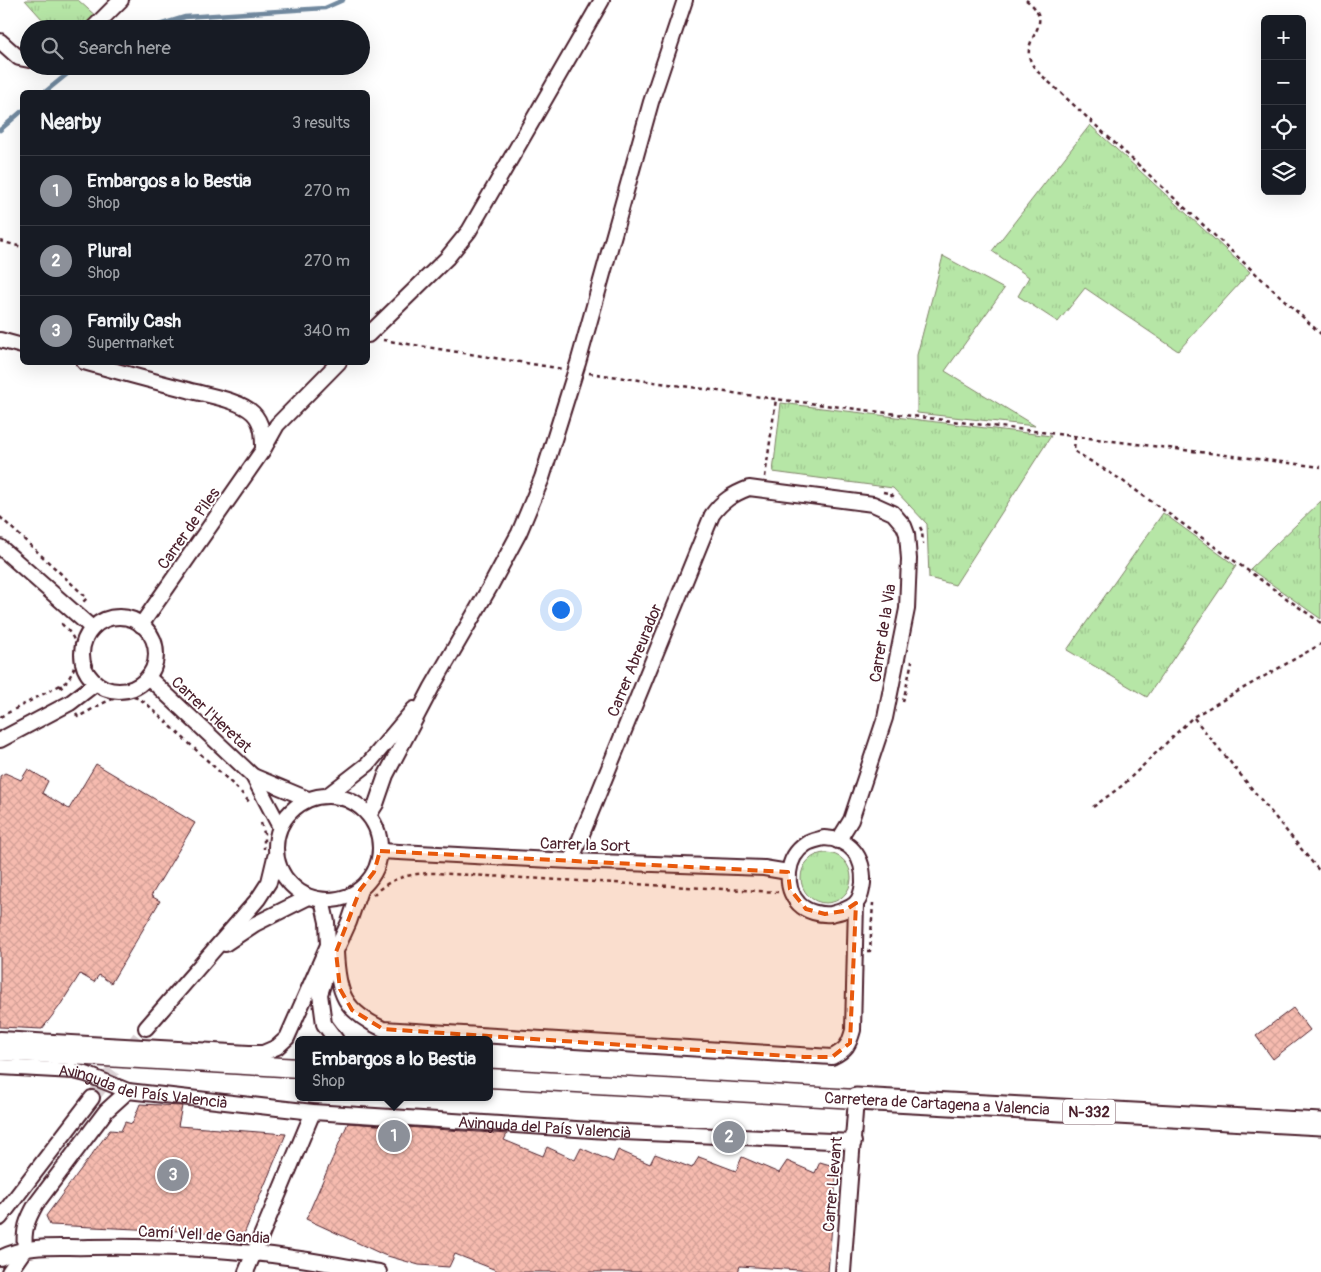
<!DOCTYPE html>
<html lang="en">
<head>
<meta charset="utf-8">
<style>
  :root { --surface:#171b24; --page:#242831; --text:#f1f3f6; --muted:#9ea1a6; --line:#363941; --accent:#8c9099 }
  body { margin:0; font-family:Pangolin,sans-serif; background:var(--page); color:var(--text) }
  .controls { position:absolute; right:15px; top:15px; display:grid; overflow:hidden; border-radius:8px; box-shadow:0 5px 20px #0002 }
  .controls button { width:45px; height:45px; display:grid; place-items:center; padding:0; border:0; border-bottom:1px solid var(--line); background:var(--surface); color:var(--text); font:25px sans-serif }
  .you { position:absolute; left:560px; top:609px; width:18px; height:18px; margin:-12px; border:4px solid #fff; border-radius:50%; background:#1a73e8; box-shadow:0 0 0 8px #1a73e833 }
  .badge { display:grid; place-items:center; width:32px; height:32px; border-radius:50%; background:var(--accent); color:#fff; font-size:16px; font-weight:700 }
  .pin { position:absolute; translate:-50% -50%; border:2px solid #fff; box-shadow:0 1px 5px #0006 }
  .popup { position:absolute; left:295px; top:1036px; width:198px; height:65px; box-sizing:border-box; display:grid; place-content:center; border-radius:8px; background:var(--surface); filter:drop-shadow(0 1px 4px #0005); font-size:16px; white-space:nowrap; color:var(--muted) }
  .popup b { font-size:19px; color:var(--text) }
  .popup::after { content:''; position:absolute; left:50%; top:100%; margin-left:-10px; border:10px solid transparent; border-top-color:var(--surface) }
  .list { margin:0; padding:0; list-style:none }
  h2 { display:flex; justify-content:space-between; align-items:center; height:65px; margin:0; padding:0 20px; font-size:21px }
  h2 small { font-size:16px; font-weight:400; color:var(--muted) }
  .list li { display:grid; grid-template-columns:32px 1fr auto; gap:15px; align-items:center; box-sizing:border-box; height:70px; padding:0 20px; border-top:1px solid var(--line) }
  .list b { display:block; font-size:19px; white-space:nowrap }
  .list p { margin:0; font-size:16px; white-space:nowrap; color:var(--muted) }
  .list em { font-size:16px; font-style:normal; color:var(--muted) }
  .icon { flex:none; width:28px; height:28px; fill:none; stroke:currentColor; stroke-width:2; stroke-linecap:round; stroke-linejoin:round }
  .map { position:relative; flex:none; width:1321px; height:1272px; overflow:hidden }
  .search { position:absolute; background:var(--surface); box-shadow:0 5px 20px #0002; left:20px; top:20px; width:350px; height:55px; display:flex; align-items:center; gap:12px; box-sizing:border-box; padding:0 18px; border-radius:28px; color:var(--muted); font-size:19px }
  .panel { position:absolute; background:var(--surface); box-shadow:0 5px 20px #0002; left:20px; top:90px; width:350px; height:275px; border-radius:8px }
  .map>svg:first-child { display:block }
  .grass { fill:url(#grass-tufts); stroke:#808268 }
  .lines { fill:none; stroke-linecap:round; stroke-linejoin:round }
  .stream { stroke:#728aa0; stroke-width:4.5 }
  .building { fill:url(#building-cross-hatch); stroke:#4a1f2b }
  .minor-tunnel { stroke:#dbd2d5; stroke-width:14; stroke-dasharray:14 7; stroke-linecap:butt }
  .minor-casing { stroke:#4a1f2b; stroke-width:18 }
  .major-casing { stroke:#4a1f2b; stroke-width:21 }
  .highway-casing { stroke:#4a1f2b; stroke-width:25 }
  .path { stroke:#4a1f2b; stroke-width:2.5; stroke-dasharray:4 4; stroke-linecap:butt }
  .minor { stroke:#fff; stroke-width:14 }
  .major { stroke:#fff; stroke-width:18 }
  .highway { stroke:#fff; stroke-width:21 }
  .marked { fill:#e8590c; fill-opacity:0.2; stroke:#e8590c; stroke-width:4; stroke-dasharray:10 6; stroke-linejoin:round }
  .labels { text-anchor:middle; stroke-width:4; stroke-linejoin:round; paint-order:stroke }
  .shield { fill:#fff; stroke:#80626b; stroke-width:1 }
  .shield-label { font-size:15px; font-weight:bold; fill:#4a1f2b }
  .street-label { font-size:16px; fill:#4a1f2b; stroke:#fff }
</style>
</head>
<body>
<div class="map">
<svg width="1321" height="1272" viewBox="0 0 1321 1272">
  <defs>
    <pattern id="grass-tufts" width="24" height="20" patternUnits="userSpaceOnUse" patternTransform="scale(1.25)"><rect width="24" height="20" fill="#b6e6a6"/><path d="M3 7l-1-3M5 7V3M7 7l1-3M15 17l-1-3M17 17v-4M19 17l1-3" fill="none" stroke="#9ec58f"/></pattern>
    <pattern id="building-cross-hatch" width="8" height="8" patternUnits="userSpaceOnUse" patternTransform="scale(1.25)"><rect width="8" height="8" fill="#f6bbaf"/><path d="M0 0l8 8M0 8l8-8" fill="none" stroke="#d4a097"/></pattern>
  </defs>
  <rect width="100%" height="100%" fill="#fff"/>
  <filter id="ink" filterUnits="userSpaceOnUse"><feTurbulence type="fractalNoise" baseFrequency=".02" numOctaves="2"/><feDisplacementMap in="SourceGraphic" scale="10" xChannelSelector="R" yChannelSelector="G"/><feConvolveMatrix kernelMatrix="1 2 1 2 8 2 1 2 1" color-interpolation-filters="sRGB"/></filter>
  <g filter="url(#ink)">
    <g class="grass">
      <path d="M25,0h53l20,18 -17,11h-30z"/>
      <path d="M1090,125l160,147 -72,79 -93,-63 -27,34 -40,-26 11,-19 -37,-26z"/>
      <path d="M943,256l61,33 -59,82 90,55 -118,-13v-58z"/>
      <path d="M781,403l270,33 -96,149 -26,-7 -2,-54 -34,-36 -120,-16z"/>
      <path d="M1321,501v118l-71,-50z"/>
      <path d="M1163,513l73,53 -89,131 -80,-47z"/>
      <circle cx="826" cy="878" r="25"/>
    </g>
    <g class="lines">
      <g class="stream">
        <path d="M146,29l39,-12 140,-9 18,-8"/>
        <path d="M45,92l32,-26"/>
        <path d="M0,130l22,-19"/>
      </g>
    </g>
    <g class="building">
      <path d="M96,764l99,59 -44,73 9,5 -49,82 -12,-8 -5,7 -14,-8 -21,33 -17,22 -42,-2v-251l5,-3 16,7 7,-11 20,12 -6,12 27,16z"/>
      <path d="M1293,1008l17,22 -37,29 -17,-23z"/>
      <path d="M140,1104l42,2 -4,20 108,8 -42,100 -194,-9 -4,-9 64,-86 11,1 4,-9 7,2z"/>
      <path d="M348,1123l159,11 -3,6 39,16 4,-9 28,13 6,-12 32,14 5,-12 32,14 5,-10 37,14 7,-11 37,14 6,-14 37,16 8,-12 28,12 5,-11 17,5 -9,105 -88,-6 -2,6h-237l-46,-18 -6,13 -30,-2 -35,-10 -78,-36z"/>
    </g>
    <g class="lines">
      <path class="minor-tunnel" d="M92,1098l54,-70"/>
      <defs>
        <g id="minor">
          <path d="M92,29l29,-29"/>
          <path d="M0,41l19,17 10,2"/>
          <path d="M368,335l79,-77 22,-27 133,-231"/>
          <path d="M0,340l22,6"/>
          <path d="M84,362c35,10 69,19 104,28 18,5 52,10 65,23 10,10 10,24 10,36"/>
          <path d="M0,547l92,81"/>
          <circle cx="119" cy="654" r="37"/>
          <path d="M141,625l122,-175 14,-25 62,-63"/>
          <path d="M148,677l105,99 27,51"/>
          <path d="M0,740l70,-37 26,-20"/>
          <path d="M253,776l55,23"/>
          <path d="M328,795l40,-31 46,-55"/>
          <circle cx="328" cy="848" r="52"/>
          <path d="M369,815l7,-11 10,-29 46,-88 58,-100 29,-54 23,-55 36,-115 73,-261 34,-102"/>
          <path d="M824,838c27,1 40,19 39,45 -1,7 -2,16 -8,21 -7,6 -15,8 -24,10 -11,1 -24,-2 -32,-10 -16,-17 -13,-47 7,-60 5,-3 11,-4 18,-6z"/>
          <path d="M380,851l191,10 193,7 24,4"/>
          <path d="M571,861l141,-346c10,-14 21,-21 37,-27l124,16 20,9 11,13 3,8 2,25 -2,50 -22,109 -34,102 -13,21"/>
          <path d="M225,944l30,-20 54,-27"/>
          <path d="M336,952c2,42 8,59 47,77l449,28c14,-7 17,-12 21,-27l3,-127"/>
          <path d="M146,1028l112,-129 11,-17 6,-25"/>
          <path d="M0,1039l249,14h14l14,-6 10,-9 41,-93 -1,-23 -5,-22"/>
          <path d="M336,1040l-12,-16 -4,-30 9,-28 20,-44 11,-32"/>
          <path id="s1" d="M0,1067l74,4 12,3 42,17 185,21 310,20 231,10"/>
          <path d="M0,1218l92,-120"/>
          <path d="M25,1249c-2,-19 2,-29 11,-45l70,-93 22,-20"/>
          <path d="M0,1258c29,-15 59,-10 90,-11 54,-1 110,1 164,6 42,4 83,12 125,19"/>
          <path d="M9,1272l16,-23"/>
          <path d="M246,1272l67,-160"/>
          <path d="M843,1272l13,-173"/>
        </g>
        <g id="major">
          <path d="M0,1051l299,17"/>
          <path d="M489,1078l367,21"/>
        </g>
        <path id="highway" d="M856,1099l465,25"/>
      </defs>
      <use href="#minor" class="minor-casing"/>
      <use href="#major" class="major-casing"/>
      <use href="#highway" class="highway-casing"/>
      <g class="path">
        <path d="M1026,0c4,3 9,7 11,12 11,19 -23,32 0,59l284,263"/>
        <path d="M0,241l22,6"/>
        <path d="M383,340l180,29"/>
        <path d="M589,373l187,26 545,68"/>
        <path d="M1075,436l-1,15 46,28 201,144"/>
        <path d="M765,477l11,-78"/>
        <path d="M883,492l6,1 7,5"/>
        <path d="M0,517l87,81 -5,5"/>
        <path d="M920,527l2,4 1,13"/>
        <path d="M60,685l4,6"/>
        <path d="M903,702l9,-41"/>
        <path d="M76,714l2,3c16,-8 39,-26 59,-19 4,1 7,4 10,6l93,87 10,12"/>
        <path d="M0,717l66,-35c10,-12 14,-31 6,-46 -2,-4 -7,-8 -10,-12l2,-2"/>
        <path d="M1194,718l127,155"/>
        <path d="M1093,807l30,-22 70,-68 128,-73"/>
        <path d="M261,823l3,10v16"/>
        <path d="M373,895c17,-17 37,-22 61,-22l344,19"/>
        <path d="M867,951h3l3,-48"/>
      </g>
      <use href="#minor" class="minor"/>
      <use href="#major" class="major"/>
      <use href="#highway" class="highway"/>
    </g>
  </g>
  <path class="marked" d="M380,851l408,21 2,17 16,20 19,5 19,-3 12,-8 -6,140 -18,14h-28l-421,-28 -31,-19 -12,-21 -4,-37 24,-62 14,-18z"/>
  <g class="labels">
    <rect class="shield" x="1063" y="1099.5" width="52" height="25" rx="4"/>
    <g class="shield-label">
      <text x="1089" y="1117">N-332</text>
    </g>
    <g class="street-label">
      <text transform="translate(188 528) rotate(-55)" y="6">Carrer de Piles</text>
      <text transform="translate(882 633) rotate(-81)" y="6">Carrer de la Via</text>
      <text transform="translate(634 660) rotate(-68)" y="6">Carrer Abreurador</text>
      <text transform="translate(212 714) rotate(43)" y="6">Carrer l'Heretat</text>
      <text transform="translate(585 844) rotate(2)" y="6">Carrer la Sort</text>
      <text dy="6" stroke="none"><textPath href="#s1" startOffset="145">Avinguda del País Valencià</textPath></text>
      <text transform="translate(937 1103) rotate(3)" y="6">Carretera de Cartagena a Valencia</text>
      <text dy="6" stroke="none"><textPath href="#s1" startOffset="550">Avinguda del País Valencià</textPath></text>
      <text transform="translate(832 1184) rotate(-85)" y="6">Carrer Llevant</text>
      <text transform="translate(204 1234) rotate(3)" y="6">Camí Vell de Gandia</text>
    </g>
  </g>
</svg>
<div class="controls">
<button>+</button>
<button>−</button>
<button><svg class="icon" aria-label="locate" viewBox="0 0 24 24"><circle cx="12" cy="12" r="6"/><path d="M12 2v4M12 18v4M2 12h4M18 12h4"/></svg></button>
<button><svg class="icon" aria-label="layers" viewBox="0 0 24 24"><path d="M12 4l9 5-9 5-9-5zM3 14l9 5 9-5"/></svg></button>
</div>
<div class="you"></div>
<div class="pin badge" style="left:394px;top:1136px">1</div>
<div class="popup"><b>Embargos a lo Bestia</b>Shop</div>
<div class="pin badge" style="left:729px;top:1137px">2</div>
<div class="pin badge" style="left:173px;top:1175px">3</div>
<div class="search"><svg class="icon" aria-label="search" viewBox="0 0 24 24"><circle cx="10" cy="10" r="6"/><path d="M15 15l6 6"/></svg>Search here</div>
<section class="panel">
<h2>Nearby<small>3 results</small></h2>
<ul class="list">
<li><span class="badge">1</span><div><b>Embargos a lo Bestia</b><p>Shop</p></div><em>270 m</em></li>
<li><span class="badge">2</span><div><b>Plural</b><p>Shop</p></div><em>270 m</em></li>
<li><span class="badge">3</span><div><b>Family Cash</b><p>Supermarket</p></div><em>340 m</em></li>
</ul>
</section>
</div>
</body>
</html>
